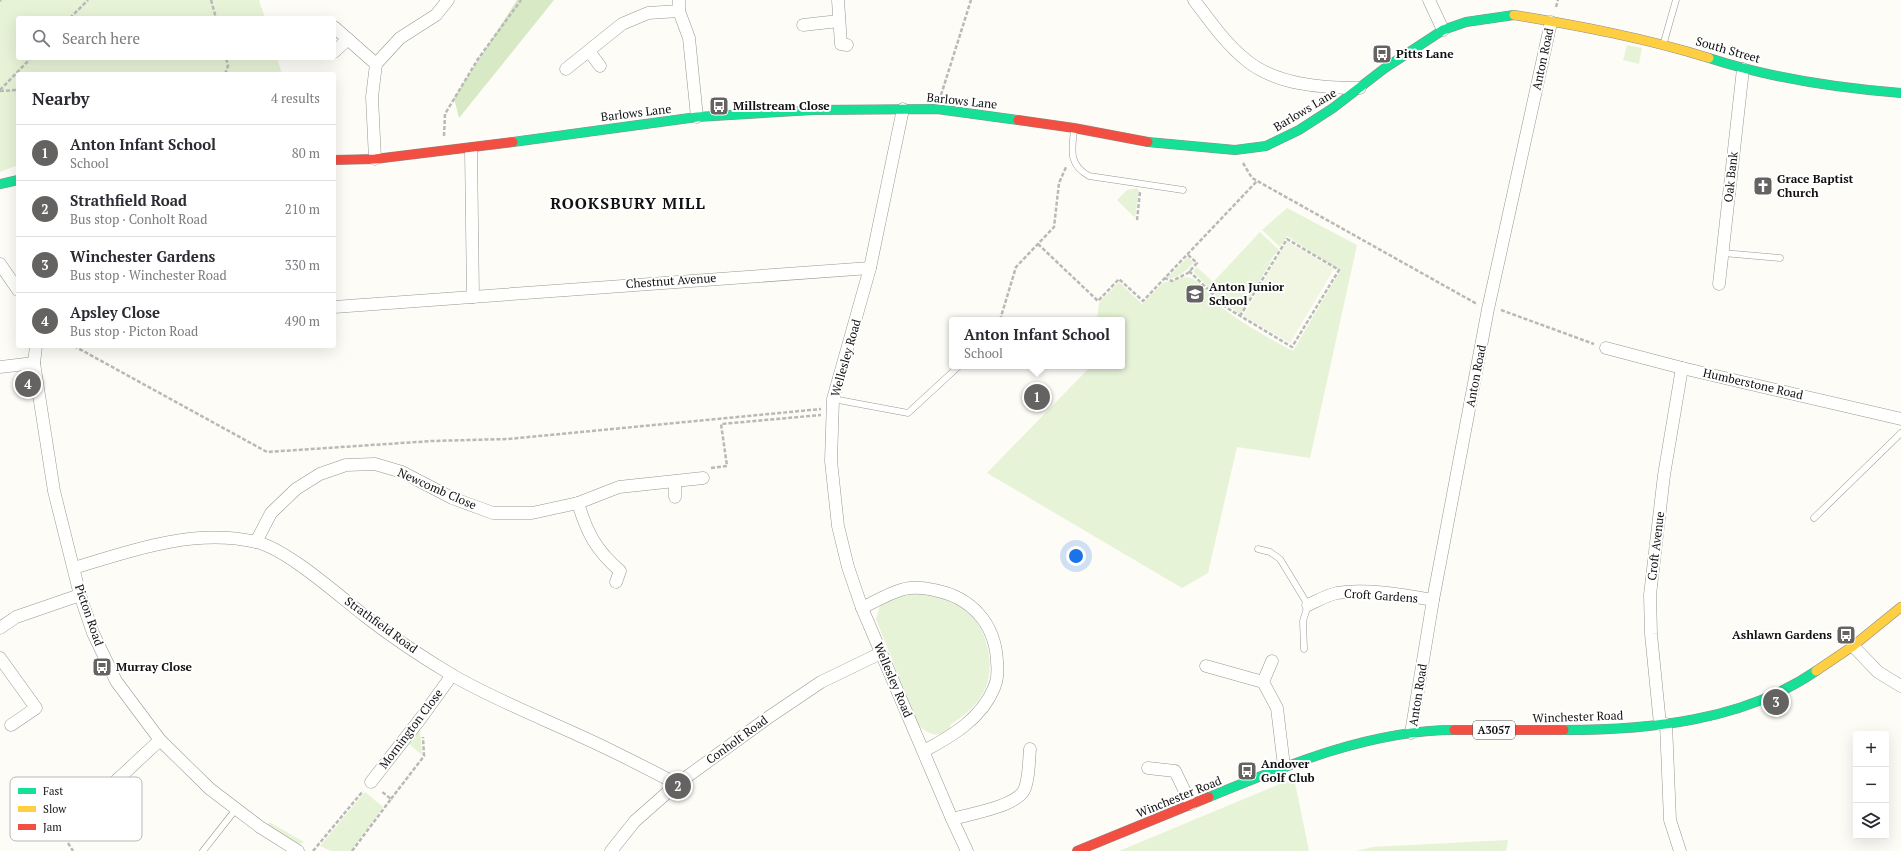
<!DOCTYPE html>
<html lang="en">
<head>
<meta charset="utf-8">
<style>
  :root { --surface:#fff; --page:#f7f7f7; --text:#2b2b33; --muted:#7c7c81; --line:#e1e1e2; --accent:#646362 }
  body { margin:0; font-family:"PT Serif",serif; background:var(--page); color:var(--text) }
  .controls { position:absolute; right:12px; bottom:12px; display:grid; overflow:hidden; border-radius:4px; box-shadow:0 4px 16px #0002 }
  .controls button { width:36px; height:36px; display:grid; place-items:center; padding:0; border:0; border-bottom:1px solid var(--line); background:var(--surface); color:var(--text); font:20px sans-serif }
  .you { position:absolute; left:1076px; top:556px; width:14px; height:14px; margin:-10px; border:3px solid #fff; border-radius:50%; background:#1a73e8; box-shadow:0 0 0 6px #1a73e833 }
  .badge { display:grid; place-items:center; width:26px; height:26px; border-radius:50%; background:var(--accent); color:#fff; font-size:13px; font-weight:700 }
  .pin { position:absolute; translate:-50% -50%; border:2px solid #fff; box-shadow:0 1px 4px #0006 }
  .popup { position:absolute; left:949px; top:317px; width:176px; height:52px; box-sizing:border-box; display:grid; place-content:center; border-radius:4px; background:var(--surface); filter:drop-shadow(0 1px 3px #0005); font-size:13px; white-space:nowrap; color:var(--muted) }
  .popup b { font-size:15px; color:var(--text) }
  .popup::after { content:''; position:absolute; left:50%; top:100%; margin-left:-8px; border:8px solid transparent; border-top-color:var(--surface) }
  .list { margin:0; padding:0; list-style:none }
  h2 { display:flex; justify-content:space-between; align-items:center; height:52px; margin:0; padding:0 16px; font-size:17px }
  h2 small { font-size:13px; font-weight:400; color:var(--muted) }
  .list li { display:grid; grid-template-columns:26px 1fr auto; gap:12px; align-items:center; box-sizing:border-box; height:56px; padding:0 16px; border-top:1px solid var(--line) }
  .list b { display:block; font-size:15px; white-space:nowrap }
  .list p { margin:0; font-size:13px; white-space:nowrap; color:var(--muted) }
  .list em { font-size:13px; font-style:normal; color:var(--muted) }
  .icon { flex:none; width:22px; height:22px; fill:none; stroke:currentColor; stroke-width:2; stroke-linecap:round; stroke-linejoin:round }
  .map { position:relative; flex:none; width:1901px; height:851px; overflow:hidden }
  .search { position:absolute; background:var(--surface); box-shadow:0 4px 16px #0002; left:16px; top:16px; width:320px; height:44px; display:flex; align-items:center; gap:10px; box-sizing:border-box; padding:0 14px; border-radius:4px; color:var(--muted); font-size:15px }
  .panel { position:absolute; background:var(--surface); box-shadow:0 4px 16px #0002; left:16px; top:72px; width:320px; height:276px; border-radius:4px }
  .map>svg:first-child { display:block }
  .green { fill:#e7f3d7 }
  .forest { fill:#d8eac5 }
  .pitch { fill:#f0f6e1 }
  .lines { fill:none; stroke-linecap:round; stroke-linejoin:round }
  .lane-casing { stroke:#979795; stroke-width:7 }
  .street-casing { stroke:#979795; stroke-width:13 }
  .fast-casing { stroke:#8e8d8b; stroke-width:10 }
  .slow-casing { stroke:#8e8d8b; stroke-width:10 }
  .jam-casing { stroke:#8e8d8b; stroke-width:10 }
  .path { stroke:#b9b9b8; stroke-width:2.5; stroke-dasharray:4 2; stroke-linecap:butt }
  .lane { stroke:#fffffe; stroke-width:6 }
  .street { stroke:#fffffe; stroke-width:12 }
  .fast { stroke:#16e098; stroke-width:9 }
  .slow { stroke:#ffcf43; stroke-width:9 }
  .jam { stroke:#f24e42; stroke-width:9 }
  .labels { text-anchor:middle; stroke-width:4; stroke-linejoin:round; paint-order:stroke }
  .shield { fill:#fff; stroke:#585858; stroke-width:1 }
  .shield-label { font-size:11px; font-weight:bold; fill:#111 }
  .street-label { font-size:12px; fill:#111; stroke:#fff }
  .poi-label { font-size:12px; font-weight:bold; fill:#111; stroke:#fff; text-anchor:start }
  .district-label { font-size:16px; font-weight:bold; letter-spacing:1px; fill:#111; stroke:#fff }
  .key { fill:#fff; stroke:#b8b8b8; stroke-width:1 }
  .key-label { font-size:11px; fill:#111 }
</style>
</head>
<body>
<div class="map">
<svg width="1901" height="851" viewBox="0 0 1901 851">
  <rect width="100%" height="100%" fill="#fdfcf7"/>
  <g class="green">
    <path d="M0,0h259l6,18h-247v40h259l5,16h-264v91l-18,7z"/>
    <path d="M1627,45l15,3 -3,16 -16,-4z"/>
    <path d="M1137,188l2,3 -4,27 -18,-18 10,-10z"/>
    <path d="M1287,208l70,37 -47,213 -73,-11 -29,126 -26,15 -195,-115 104,-107h31v-46h-25l2,-17 20,-21 23,22 22,-22c10,1 18,-7 27,-4 10,3 19,18 26,25 17,16 55,37 76,48l47,-80 -53,-35 -7,11 -18,-17z"/>
    <path d="M1260,232l19,18 -43,46 38,-40 -34,58 -24,-18 -23,-25 4,-4 16,15 4,-4 16,15 -16,-15z"/>
    <path d="M1188,257l6,6c-8,7 -16,16 -28,16z"/>
    <path d="M910,593c21,2 42,6 59,20 8,7 13,17 16,26 13,39 -1,65 -34,85l-3,10c-13,2 -20,0 -30,-9l-42,-106 4,-14 7,-6z"/>
    <path d="M420,728l2,27 -14,-12z"/>
    <path d="M1294,778l15,73h-190z"/>
    <path d="M365,792l18,15 -32,44h-20l-11,-5z"/>
    <path d="M269,822l35,20 -6,3 -31,-19z"/>
    <path d="M1508,840l-2,11h-149l15,-4z"/>
  </g>
  <path class="forest" d="M517,0h37l-95,118 -5,-20z"/>
  <path class="pitch" d="M1287,241l47,28 -44,74 -47,-27z"/>
  <g class="lines">
    <defs>
      <g id="lane">
        <path d="M1664,42l12,-42"/>
        <path d="M1074,130c-2,20 -6,34 15,46l94,14"/>
        <path d="M1723,253l57,5"/>
        <path d="M833,399l75,14 51,-47"/>
        <path d="M1814,518l87,-85"/>
        <path d="M1258,549l12,3 10,7 28,46 -5,16 1,28"/>
        <path d="M203,851l33,-42"/>
      </g>
      <g id="street">
        <path d="M679,0v11l10,27 8,79"/>
        <path d="M838,0l3,44 6,1"/>
        <path d="M1194,0c16,21 31,43 52,60 30,25 77,28 114,28"/>
        <path d="M1429,0l14,30"/>
        <path d="M803,25l36,-4"/>
        <path d="M334,27l42,37"/>
        <path d="M589,51l11,15"/>
        <path d="M334,52l14,-13"/>
        <path d="M566,69l56,-45 26,-11 31,-2"/>
        <path d="M903,109l-33,159 -37,131 -2,62 7,65 10,41 14,41 90,211 15,32"/>
        <path d="M471,149l2,148"/>
        <path d="M375,159l-3,-62 4,-33 24,-26 36,-23 12,-15"/>
        <path d="M0,264l18,26"/>
        <path d="M1719,284l24,-215"/>
        <path d="M334,307l536,-39"/>
        <path d="M36,346l-2,17 20,128 26,104 13,38 23,48 44,59 50,49 50,38 38,24"/>
        <path d="M1606,348l76,20 219,51"/>
        <path d="M0,367l34,-4"/>
        <path d="M675,482v15"/>
        <path d="M578,503c9,30 18,47 42,68l-4,11"/>
        <path d="M256,542l15,-29 25,-24 24,-15 26,-9 29,-1 27,8 50,26 41,15h39l46,-10 41,-16 84,-9"/>
        <path d="M74,568c58,-18 120,-40 182,-26 31,7 82,53 109,74 27,21 57,41 87,59 52,30 108,50 162,77 21,10 42,21 63,32"/>
        <path d="M1308,605c9,-4 19,-10 29,-12 29,-5 67,2 96,7"/>
        <path d="M862,608c14,-7 27,-15 42,-19 10,-2 21,-1 30,1 37,7 61,33 63,71 1,9 1,18 -3,27 -13,31 -42,48 -70,63"/>
        <path d="M0,628l16,-11 64,-22"/>
        <path d="M1853,646l25,26 23,14"/>
        <path d="M0,658l36,50 -25,17"/>
        <path d="M1206,666l57,16 14,26 7,58"/>
        <path d="M1263,682l9,-21"/>
        <path d="M1660,724l-9,-90 -1,-39 14,-120 18,-107"/>
        <path d="M1666,724l4,96 10,31"/>
        <path d="M1411,733l22,-133 55,-291 63,-287"/>
        <path d="M1148,768l27,3 16,33"/>
        <path d="M371,782l50,-64 31,-43"/>
        <path d="M952,819c18,-5 60,-12 71,-27 6,-9 6,-33 7,-43"/>
        <path d="M60,833l100,-93"/>
        <path d="M611,851l24,-30 42,-37 92,-67 52,-35 60,-29"/>
      </g>
      <g id="fast">
        <path d="M1709,58c61,20 128,30 192,35"/>
        <path d="M513,142l184,-25 116,-7 124,-1 81,11"/>
        <path d="M1148,142l87,8 31,-4 33,-16 34,-22 52,-40 58,-38 23,-8 48,-7"/>
        <path d="M0,184l18,-4"/>
        <path d="M1564,730c85,0 179,-9 252,-59"/>
        <path d="M1209,797c76,-31 161,-67 245,-67"/>
      </g>
      <g id="slow">
        <path d="M1514,15c66,11 131,23 195,43"/>
        <path d="M1816,671l37,-25 48,-39"/>
      </g>
      <g id="jam">
        <path d="M1018,120l56,8 74,14"/>
        <path d="M334,160l41,-1 138,-17"/>
        <path d="M1454,730h110"/>
        <path d="M1077,851l132,-54"/>
      </g>
    </defs>
    <use href="#lane" class="lane-casing"/>
    <use href="#street" class="street-casing"/>
    <use href="#fast" class="fast-casing"/>
    <use href="#slow" class="slow-casing"/>
    <use href="#jam" class="jam-casing"/>
    <g class="path">
      <path d="M211,0l5,18"/>
      <path d="M0,1l1,-1"/>
      <path d="M1556,7l2,-7"/>
      <path d="M70,18l18,-18"/>
      <path d="M225,74l3,-8 -2,-8"/>
      <path d="M0,90l31,-32"/>
      <path d="M0,91l18,-1"/>
      <path d="M941,95l30,-95"/>
      <path d="M444,136l1,-22 33,-55 43,-59"/>
      <path d="M1243,163l9,15 225,126"/>
      <path d="M1137,220l3,-28"/>
      <path d="M1038,244l60,57 21,-22 24,22 114,-120"/>
      <path d="M1189,271l38,37 65,39 47,-77 -52,-31 -47,77"/>
      <path d="M1164,278l8,3 16,-8 9,-10 -10,-9"/>
      <path d="M1501,310l93,34"/>
      <path d="M1000,320l16,-53 38,-40 5,-44 7,-16"/>
      <path d="M74,346l193,106 165,-11 76,-2 313,-30"/>
      <path d="M711,468l16,-2 -6,-42 100,-9"/>
      <path d="M391,799l33,-43 -1,-19"/>
      <path d="M68,843l5,8"/>
      <path d="M313,851l50,-60"/>
      <path d="M352,851l39,-52 -10,-8"/>
    </g>
    <use href="#lane" class="lane"/>
    <use href="#street" class="street"/>
    <use href="#fast" class="fast"/>
    <use href="#slow" class="slow"/>
    <use href="#jam" class="jam"/>
  </g>
  <defs>
    <symbol id="bus-square" viewBox="-11 -11 22 22"><rect x="-9" y="-9" width="18" height="18" rx="4" fill="#646362" stroke="#fff"/><path d="M-5-6H5V4H4V6H2V4H-2V6H-4V4H-5ZM-3.5-4V0h7V-4ZM-3.5 1.2v1.5H-2V1.2ZM2 1.2v1.5H3.5V1.2Z" fill="#fff"/></symbol>
    <symbol id="church-square" viewBox="-11 -11 22 22"><rect x="-9" y="-9" width="18" height="18" rx="4" fill="#646362" stroke="#fff"/><path d="M-1.2-6h2.4v3.5h3.3v2.4h-3.3V6h-2.4V-.1h-3.3v-2.4h3.3Z" fill="#fff"/></symbol>
    <symbol id="school-square" viewBox="-11 -11 22 22"><rect x="-9" y="-9" width="18" height="18" rx="4" fill="#646362" stroke="#fff"/><path d="M0-5L7-2L0 1L-7-2ZM-4 1L0 2.5L4 1V4Q0 6-4 4Z" fill="#fff"/></symbol>
  </defs>
  <g fill-rule="evenodd">
    <use href="#bus-square" x="1371" y="43" width="22" height="22"/>
    <use href="#bus-square" x="708" y="95" width="22" height="22"/>
    <use href="#church-square" x="1752" y="175" width="22" height="22"/>
    <use href="#school-square" x="1184" y="283" width="22" height="22"/>
    <use href="#bus-square" x="1835" y="624" width="22" height="22"/>
    <use href="#bus-square" x="91" y="656" width="22" height="22"/>
    <use href="#bus-square" x="1236" y="760" width="22" height="22"/>
  </g>
  <g class="labels">
    <rect class="shield" x="1473" y="721" width="42" height="18" rx="3"/>
    <g class="shield-label">
      <text x="1494" y="734">A3057</text>
    </g>
    <g class="street-label">
      <text transform="translate(1728 50) rotate(16)" y="4">South Street</text>
      <text transform="translate(1543 59) rotate(-78)" y="4">Anton Road</text>
      <text transform="translate(962 101) rotate(6)" y="4">Barlows Lane</text>
      <text transform="translate(1305 110) rotate(-31)" y="4">Barlows Lane</text>
      <text transform="translate(636 113) rotate(-7)" y="4">Barlows Lane</text>
      <text transform="translate(1731 177) rotate(-84)" y="4">Oak Bank</text>
      <text transform="translate(671 281) rotate(-4)" y="4">Chestnut Avenue</text>
      <text transform="translate(846 358) rotate(-74)" y="4">Wellesley Road</text>
      <text transform="translate(1476 376) rotate(-79)" y="4">Anton Road</text>
      <text transform="translate(1753 384) rotate(13)" y="4">Humberstone Road</text>
      <text transform="translate(437 489) rotate(24)" y="4">Newcomb Close</text>
      <text transform="translate(1656 546) rotate(-83)" y="4">Croft Avenue</text>
      <text transform="translate(1381 596) rotate(4)" y="4">Croft Gardens</text>
      <text transform="translate(89 615) rotate(71)" y="4">Picton Road</text>
      <text transform="translate(381 625) rotate(36)" y="4">Strathfield Road</text>
      <text transform="translate(893 680) rotate(67)" y="4">Wellesley Road</text>
      <text transform="translate(1418 695) rotate(-81)" y="4">Anton Road</text>
      <text transform="translate(1578 717) rotate(-2)" y="4">Winchester Road</text>
      <text transform="translate(411 729) rotate(-53)" y="4">Mornington Close</text>
      <text transform="translate(737 740) rotate(-36)" y="4">Conholt Road</text>
      <text transform="translate(1179 797) rotate(-22)" y="4">Winchester Road</text>
    </g>
    <g class="poi-label">
      <text x="1396" y="58">Pitts Lane</text>
      <text x="733" y="110">Millstream Close</text>
      <text x="1777" y="183">Grace Baptist<tspan x="1777" dy="14">Church</tspan></text>
      <text x="1209" y="291">Anton Junior<tspan x="1209" dy="14">School</tspan></text>
      <text x="1832" y="639" text-anchor="end">Ashlawn Gardens</text>
      <text x="116" y="671">Murray Close</text>
      <text x="1261" y="768">Andover<tspan x="1261" dy="14">Golf Club</tspan></text>
    </g>
    <g class="district-label">
      <text x="628" y="209">ROOKSBURY MILL</text>
    </g>
  </g>
  <rect x="10" y="777" width="132" height="64" rx="6" class="key"/>
  <rect x="18" y="788" width="18" height="6" fill="#16e098"/>
  <rect x="18" y="806" width="18" height="6" fill="#ffcf43"/>
  <rect x="18" y="824" width="18" height="6" fill="#f24e42"/>
  <g class="key-label">
    <text x="43" y="795">Fast</text>
    <text x="43" y="813">Slow</text>
    <text x="43" y="831">Jam</text>
  </g>
</svg>
<div class="controls">
<button>+</button>
<button>−</button>
<button><svg class="icon" aria-label="layers" viewBox="0 0 24 24"><path d="M12 4l9 5-9 5-9-5zM3 14l9 5 9-5"/></svg></button>
</div>
<div class="you"></div>
<div class="pin badge" style="left:1037px;top:397px">1</div>
<div class="popup"><b>Anton Infant School</b>School</div>
<div class="pin badge" style="left:678px;top:786px">2</div>
<div class="pin badge" style="left:1776px;top:702px">3</div>
<div class="pin badge" style="left:28px;top:384px">4</div>
<div class="search"><svg class="icon" aria-label="search" viewBox="0 0 24 24"><circle cx="10" cy="10" r="6"/><path d="M15 15l6 6"/></svg>Search here</div>
<section class="panel">
<h2>Nearby<small>4 results</small></h2>
<ul class="list">
<li><span class="badge">1</span><div><b>Anton Infant School</b><p>School</p></div><em>80 m</em></li>
<li><span class="badge">2</span><div><b>Strathfield Road</b><p>Bus stop · Conholt Road</p></div><em>210 m</em></li>
<li><span class="badge">3</span><div><b>Winchester Gardens</b><p>Bus stop · Winchester Road</p></div><em>330 m</em></li>
<li><span class="badge">4</span><div><b>Apsley Close</b><p>Bus stop · Picton Road</p></div><em>490 m</em></li>
</ul>
</section>
</div>
</body>
</html>
